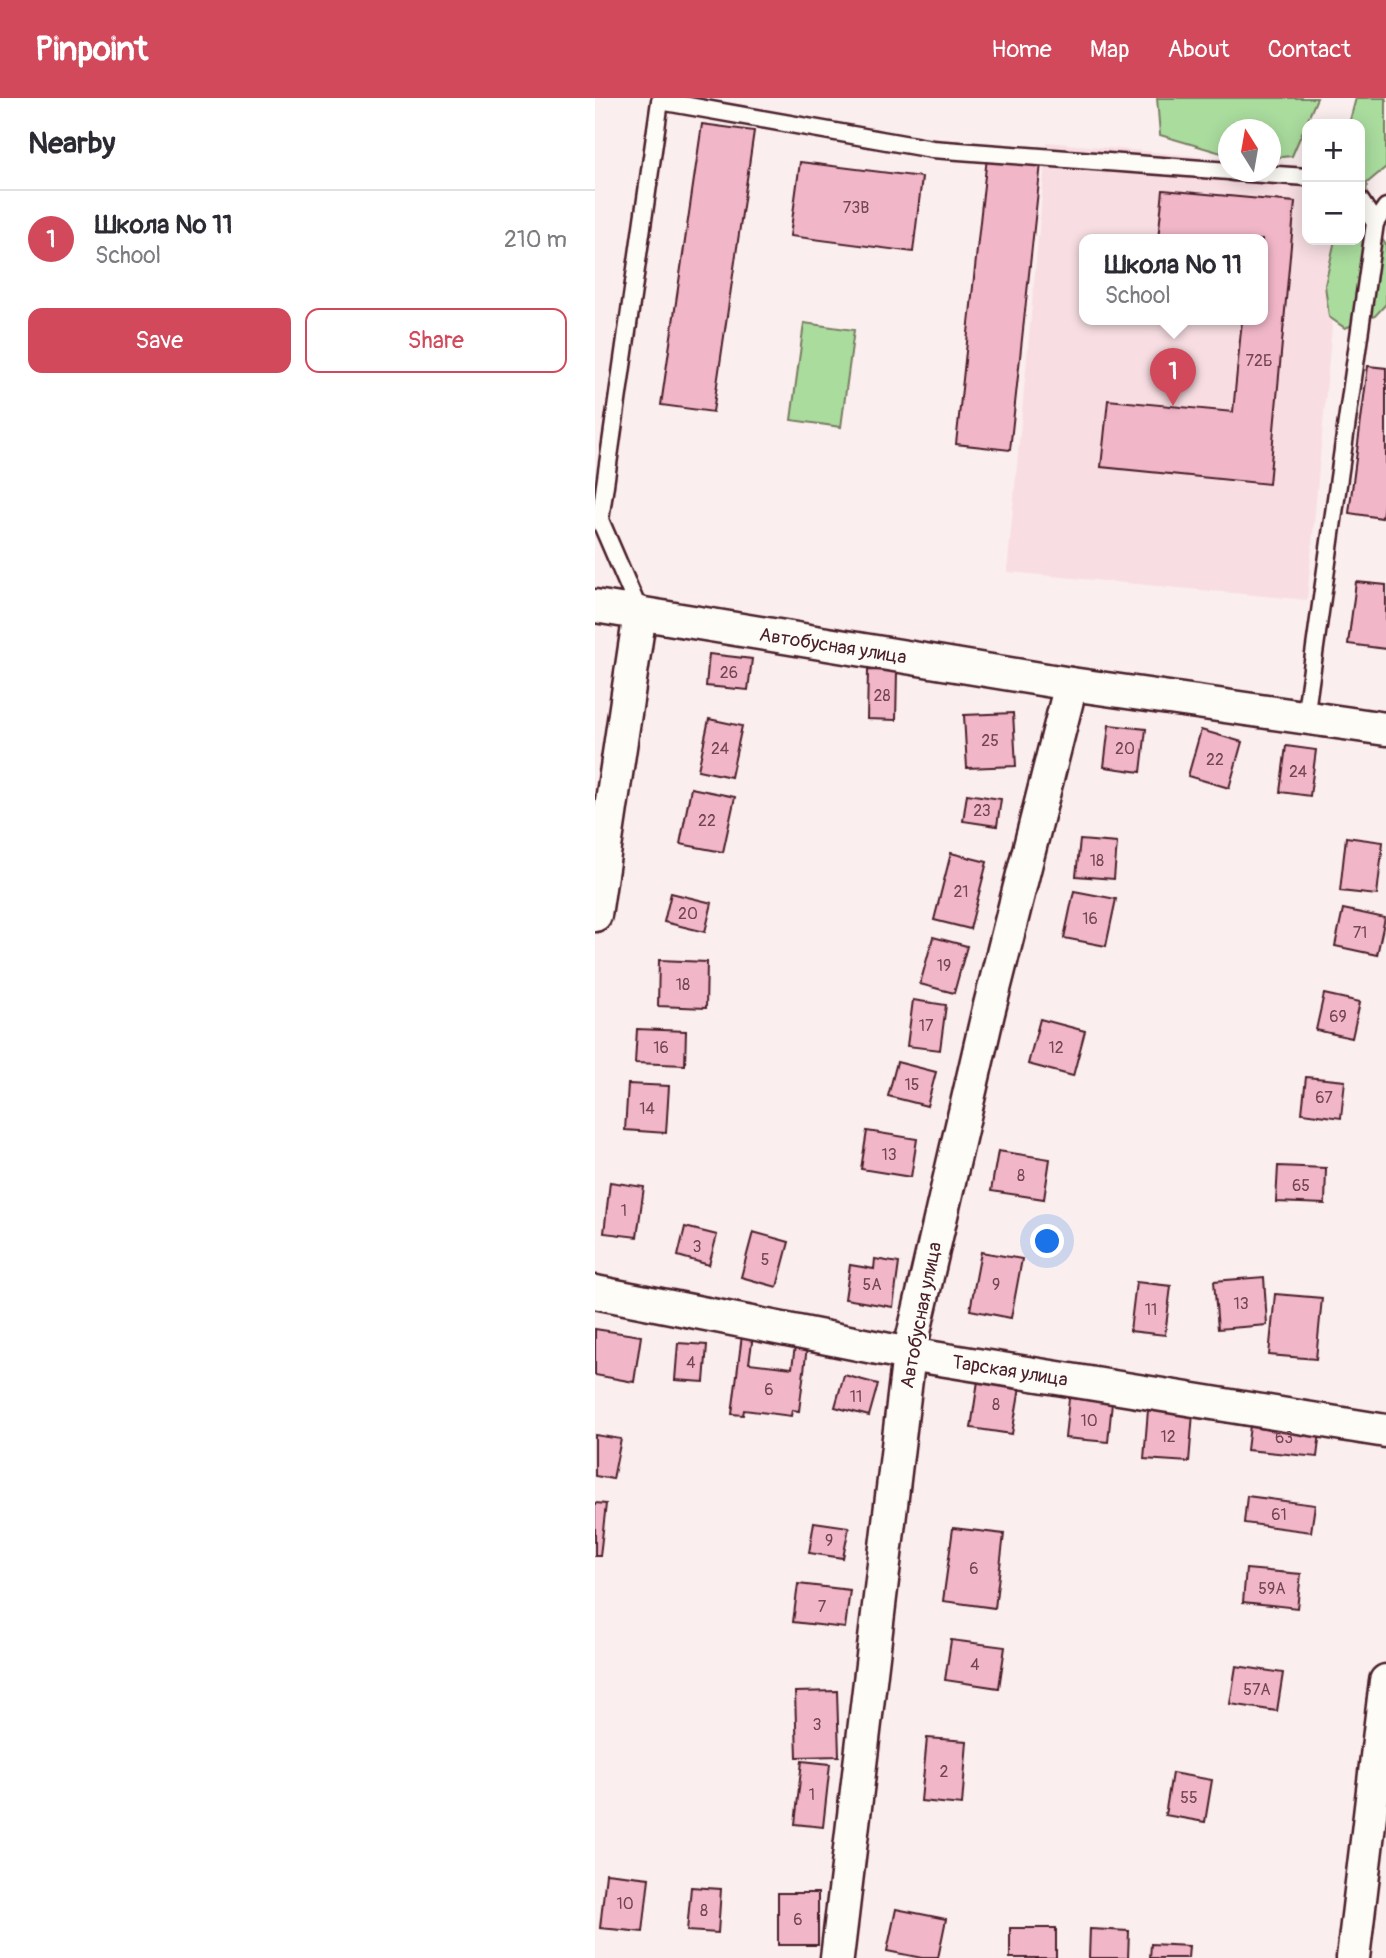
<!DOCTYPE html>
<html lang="en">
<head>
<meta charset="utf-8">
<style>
  :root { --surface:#fff; --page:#f2f2f3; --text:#2b2b33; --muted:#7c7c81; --line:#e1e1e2; --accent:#d1495b }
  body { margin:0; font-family:Pangolin,sans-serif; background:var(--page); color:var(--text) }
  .controls { position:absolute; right:21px; top:21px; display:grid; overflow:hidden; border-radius:14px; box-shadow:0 4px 18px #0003 }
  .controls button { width:63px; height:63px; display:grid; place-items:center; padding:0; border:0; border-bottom:2px solid var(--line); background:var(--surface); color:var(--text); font:35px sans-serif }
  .compass { position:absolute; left:623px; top:21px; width:63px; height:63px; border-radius:50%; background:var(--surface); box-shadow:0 4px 18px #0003; rotate:349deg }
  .you { position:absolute; left:453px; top:1144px; width:24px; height:24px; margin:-18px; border:5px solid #fff; border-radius:50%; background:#1a73e8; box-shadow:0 0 0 10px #1a73e833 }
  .badge { display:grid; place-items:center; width:46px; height:46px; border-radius:50%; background:var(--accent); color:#fff; font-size:23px; font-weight:700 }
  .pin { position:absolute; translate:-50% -58px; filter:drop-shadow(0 2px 4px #0008) }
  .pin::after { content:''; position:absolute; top:37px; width:24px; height:21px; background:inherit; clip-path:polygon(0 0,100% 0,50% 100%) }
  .popup { position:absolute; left:484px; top:136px; width:189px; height:91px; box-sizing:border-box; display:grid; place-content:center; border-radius:14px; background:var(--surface); filter:drop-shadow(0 2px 5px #0005); font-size:23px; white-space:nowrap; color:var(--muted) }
  .popup b { font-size:26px; color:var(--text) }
  .popup::after { content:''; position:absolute; left:50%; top:100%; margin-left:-14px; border:14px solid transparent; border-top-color:var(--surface) }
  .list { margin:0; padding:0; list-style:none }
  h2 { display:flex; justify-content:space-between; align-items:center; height:91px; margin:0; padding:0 28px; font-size:30px }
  h2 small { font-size:23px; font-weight:400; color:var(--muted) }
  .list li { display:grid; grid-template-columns:46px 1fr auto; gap:21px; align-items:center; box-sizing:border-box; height:98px; padding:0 28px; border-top:2px solid var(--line) }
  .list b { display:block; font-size:26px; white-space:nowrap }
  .list p { margin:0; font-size:23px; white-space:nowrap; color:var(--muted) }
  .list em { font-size:23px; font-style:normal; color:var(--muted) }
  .actions { display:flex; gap:14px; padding:21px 28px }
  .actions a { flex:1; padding:16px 0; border:2px solid var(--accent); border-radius:14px; text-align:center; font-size:24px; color:var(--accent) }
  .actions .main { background:var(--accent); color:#fff }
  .map { position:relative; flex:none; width:791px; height:1860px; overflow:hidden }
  header { display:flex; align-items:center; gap:42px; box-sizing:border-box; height:98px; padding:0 35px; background:var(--accent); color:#fff }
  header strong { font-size:33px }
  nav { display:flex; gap:38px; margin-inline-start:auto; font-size:24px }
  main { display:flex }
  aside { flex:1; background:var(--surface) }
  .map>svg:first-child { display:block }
  .built { fill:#f8dee3; fill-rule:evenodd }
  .green { fill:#aadc9e; stroke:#7a7e64; stroke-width:2 }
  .building { fill:#f1b7c8; stroke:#4a1f2b; stroke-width:2 }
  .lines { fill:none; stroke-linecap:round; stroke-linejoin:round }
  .lane-casing { stroke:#4a1f2b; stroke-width:21 }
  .street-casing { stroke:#4a1f2b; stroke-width:37 }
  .lane { stroke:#fdfcf7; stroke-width:16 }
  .street { stroke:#fdfcf7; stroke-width:32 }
  .labels { text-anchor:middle; stroke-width:5; stroke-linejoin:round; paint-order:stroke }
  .number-label { font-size:16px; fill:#744552 }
  .street-label { font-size:19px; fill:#4a1f2b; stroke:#fdfcf7 }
</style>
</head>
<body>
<header>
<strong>Pinpoint</strong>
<nav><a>Home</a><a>Map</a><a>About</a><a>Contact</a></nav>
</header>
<main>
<aside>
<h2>Nearby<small></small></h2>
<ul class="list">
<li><span class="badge">1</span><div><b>Школа № 11</b><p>School</p></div><em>210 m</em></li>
</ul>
<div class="actions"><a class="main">Save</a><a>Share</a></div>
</aside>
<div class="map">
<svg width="791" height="1860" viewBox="0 0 791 1860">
  <rect width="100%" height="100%" fill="#fbeeee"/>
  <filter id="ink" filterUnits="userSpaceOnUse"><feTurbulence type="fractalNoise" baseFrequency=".0143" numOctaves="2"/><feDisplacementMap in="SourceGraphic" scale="14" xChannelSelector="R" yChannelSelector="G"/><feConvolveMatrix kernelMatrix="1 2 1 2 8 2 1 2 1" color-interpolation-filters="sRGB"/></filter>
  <g filter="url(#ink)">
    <path class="built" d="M452,44l181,17 1,13h42v-10l36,4v74h33l-33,360 -300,-28zM489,142h178v80h-178z"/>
    <g class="green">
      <path d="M562,0h160l-25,58 -21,2v-28h-42l-1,25 -68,-20z"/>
      <path d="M761,0h30v69l-19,16 -2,30 21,32v59l-11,12 -30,12 -16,-11 -4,-32 10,-45h25v-116h-11z"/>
      <path d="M209,225l50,7 -13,97 -50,-7z"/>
    </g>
    <g class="building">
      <path d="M107,26l52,7 -41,281 -52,-7z"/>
      <path d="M392,59l54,6 -31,287 -54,-6z"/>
      <path d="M205,64l122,15 -9,75 -123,-16z"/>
      <path d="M568,92l132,12 -26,282 -168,-17 7,-67 125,12 9,-92h20v-80h-104z"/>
      <path d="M773,268l18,2v122l-4,28 -33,-5z"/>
      <path d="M761,484l30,3v64l-38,-5z"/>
      <path d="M114,556l43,5 -4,31 -42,-4z"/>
      <path d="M273,572l29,1 -1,49 -29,-1z"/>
      <path d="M418,615l3,53 -49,2 -3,-53z"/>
      <path d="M114,621l33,7 -11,51 -33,-7z"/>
      <path d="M514,627l37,4 -5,43 -37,-5z"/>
      <path d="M606,632l41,12 -13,46 -41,-12z"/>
      <path d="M691,648l30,4 -6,46 -30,-4z"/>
      <path d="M96,690l44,9 -12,55 -43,-8z"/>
      <path d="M372,696l34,5 -4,27 -34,-5z"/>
      <path d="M751,739l37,5 -6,53 -37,-4z"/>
      <path d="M485,742l37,3 -3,36 -38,-3z"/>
      <path d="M356,755l36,9 -17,67 -36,-9z"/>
      <path d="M479,793l42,8 -10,47 -42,-8z"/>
      <path d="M76,795l41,10 -7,29 -41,-10z"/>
      <path d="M748,811l42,9 -8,37 -42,-9z"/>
      <path d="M338,839l34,9 -13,47 -34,-9z"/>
      <path d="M64,862l48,2 -1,46 -48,-2z"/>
      <path d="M729,896l36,8 -8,36 -36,-8z"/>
      <path d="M318,902l33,5 -6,45 -33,-4z"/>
      <path d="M445,921l45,12 -12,45 -45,-12z"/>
      <path d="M42,931l49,2 -1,34 -50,-2z"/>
      <path d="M302,964l39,10 -9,34 -39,-10z"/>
      <path d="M711,979l39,4 -4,37 -39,-5z"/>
      <path d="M33,986l41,2 -3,47 -41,-3z"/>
      <path d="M272,1033l50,8 -6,38 -50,-8z"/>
      <path d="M403,1053l52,8 -6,40 -53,-8z"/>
      <path d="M683,1068l48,2 -1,36 -49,-2z"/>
      <path d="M15,1084l34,5 -7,50 -33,-4z"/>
      <path d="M90,1129l32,8 -8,30 -31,-9z"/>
      <path d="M158,1134l36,10 -12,45 -36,-10z"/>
      <path d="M386,1154l41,7 -11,59 -41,-8z"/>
      <path d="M280,1161l24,4 -6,44 -48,-8 5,-34 24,4z"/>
      <path d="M669,1179l3,48 -49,4 -4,-48z"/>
      <path d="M541,1184l35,4 -6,49 -35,-4z"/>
      <path d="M680,1196l47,4 -6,61 -47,-4z"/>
      <path d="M0,1231l46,7 -7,46 -39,-7z"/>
      <path d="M147,1237l11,1 -4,27 43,5 3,-22 12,1 -8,64 -7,-1 -1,6 -47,-6 -1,5 -11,-1z"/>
      <path d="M83,1245l29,2 -3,37 -29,-2z"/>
      <path d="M384,1276l42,7 -9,53 -41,-6z"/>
      <path d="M249,1277l34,9 -9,32 -34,-9z"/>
      <path d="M474,1300l43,5 -4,39 -43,-4z"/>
      <path d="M553,1312l45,3 -4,49 -45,-3z"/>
      <path d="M656,1319l70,7 -4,33 -70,-7z"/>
      <path d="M0,1337l26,4 -8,40 -18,-3z"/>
      <path d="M652,1398l68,9 -4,27 -67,-9z"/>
      <path d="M0,1405l11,1 -6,52h-5z"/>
      <path d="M219,1424l35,5 -6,31 -34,-5z"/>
      <path d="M358,1430l51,6 -9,74 -52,-7z"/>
      <path d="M651,1471l55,5 -4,34 -54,-6z"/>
      <path d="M203,1486l52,6 -5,38 -52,-6z"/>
      <path d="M356,1542l54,7 -6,41 -54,-8z"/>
      <path d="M641,1568l47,7 -6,38 -47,-7z"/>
      <path d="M242,1593l2,65 -42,1 -2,-65z"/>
      <path d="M332,1640l40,3 -5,64 -41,-4z"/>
      <path d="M207,1663l28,3 -7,63 -28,-3z"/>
      <path d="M577,1675l40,7 -7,42 -40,-7z"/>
      <path d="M11,1775l43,5 -6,54 -43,-4z"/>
      <path d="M96,1789l30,2 -3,44 -31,-2z"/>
      <rect x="183" y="1795" width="40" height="52"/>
      <path d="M301,1811l50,10 -8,39h-16l-35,-7z"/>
      <rect x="415" y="1830" width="46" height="30"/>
      <path d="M495,1831l39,2 -1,27h-39z"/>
      <path d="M556,1846l38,2 -1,12h-38z"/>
    </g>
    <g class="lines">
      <defs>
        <g id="lane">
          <path d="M638,74l74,5"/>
          <path d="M780,125l11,-16"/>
          <path d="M45,515l-40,-93 60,-419 272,48 297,22"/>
          <path d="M710,620l70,-495 -15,-23"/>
        </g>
        <g id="street">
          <path d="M0,508l476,78 315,45"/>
          <path d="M0,817l45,-302"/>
          <path d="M0,1194l314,62 477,77"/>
          <path d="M242,1860l72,-604 79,-341 83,-329"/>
          <path d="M758,1860l33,-277"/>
        </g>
      </defs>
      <use href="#lane" class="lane-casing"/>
      <use href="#street" class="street-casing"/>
      <use href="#lane" class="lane"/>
      <use href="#street" class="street"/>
    </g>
  </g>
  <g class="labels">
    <g class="number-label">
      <text x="261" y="115">73В</text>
      <text x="664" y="268">72Б</text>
      <text x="134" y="580">26</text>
      <text x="287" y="603">28</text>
      <text x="395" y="648">25</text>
      <text x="125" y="656">24</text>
      <text x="530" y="656">20</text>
      <text x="620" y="667">22</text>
      <text x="703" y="679">24</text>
      <text x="387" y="718">23</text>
      <text x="112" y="728">22</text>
      <text x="502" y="768">18</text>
      <text x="366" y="799">21</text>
      <text x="93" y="821">20</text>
      <text x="495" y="826">16</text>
      <text x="765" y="840">71</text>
      <text x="349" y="873">19</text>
      <text x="88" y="892">18</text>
      <text x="743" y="924">69</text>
      <text x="331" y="933">17</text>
      <text x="66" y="955">16</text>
      <text x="461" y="955">12</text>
      <text x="317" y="992">15</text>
      <text x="729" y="1005">67</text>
      <text x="52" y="1016">14</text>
      <text x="294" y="1062">13</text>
      <text x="426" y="1083">8</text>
      <text x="706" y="1093">65</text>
      <text x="29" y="1118">1</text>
      <text x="102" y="1154">3</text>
      <text x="170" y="1167">5</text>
      <text x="277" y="1192">5А</text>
      <text x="401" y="1192">9</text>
      <text x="646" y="1211">13</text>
      <text x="556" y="1217">11</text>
      <text x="96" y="1270">4</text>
      <text x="174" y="1297">6</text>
      <text x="261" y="1304">11</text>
      <text x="401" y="1312">8</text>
      <text x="494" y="1328">10</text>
      <text x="573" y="1344">12</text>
      <text x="689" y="1345">63</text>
      <text x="684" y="1422">61</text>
      <text x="234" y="1448">9</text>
      <text x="379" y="1476">6</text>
      <text x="677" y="1496">59А</text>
      <text x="227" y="1514">7</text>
      <text x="380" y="1572">4</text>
      <text x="662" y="1597">57А</text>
      <text x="222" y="1632">3</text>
      <text x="349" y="1679">2</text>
      <text x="217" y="1702">1</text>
      <text x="594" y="1705">55</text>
      <text x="30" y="1811">10</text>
      <text x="109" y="1818">8</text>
      <text x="203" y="1827">6</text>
    </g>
    <g class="street-label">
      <text transform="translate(238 547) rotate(9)" y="7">Автобусная улица</text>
      <text transform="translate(325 1217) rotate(-79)" y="7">Автобусная улица</text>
      <text transform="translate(415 1272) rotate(9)" y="7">Тарская улица</text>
    </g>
  </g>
</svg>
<div class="controls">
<button>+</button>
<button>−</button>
</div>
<svg class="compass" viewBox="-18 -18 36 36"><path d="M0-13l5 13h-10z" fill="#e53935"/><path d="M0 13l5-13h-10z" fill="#7c7c81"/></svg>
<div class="you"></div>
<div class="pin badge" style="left:578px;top:308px">1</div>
<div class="popup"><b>Школа № 11</b>School</div>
</div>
</main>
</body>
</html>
